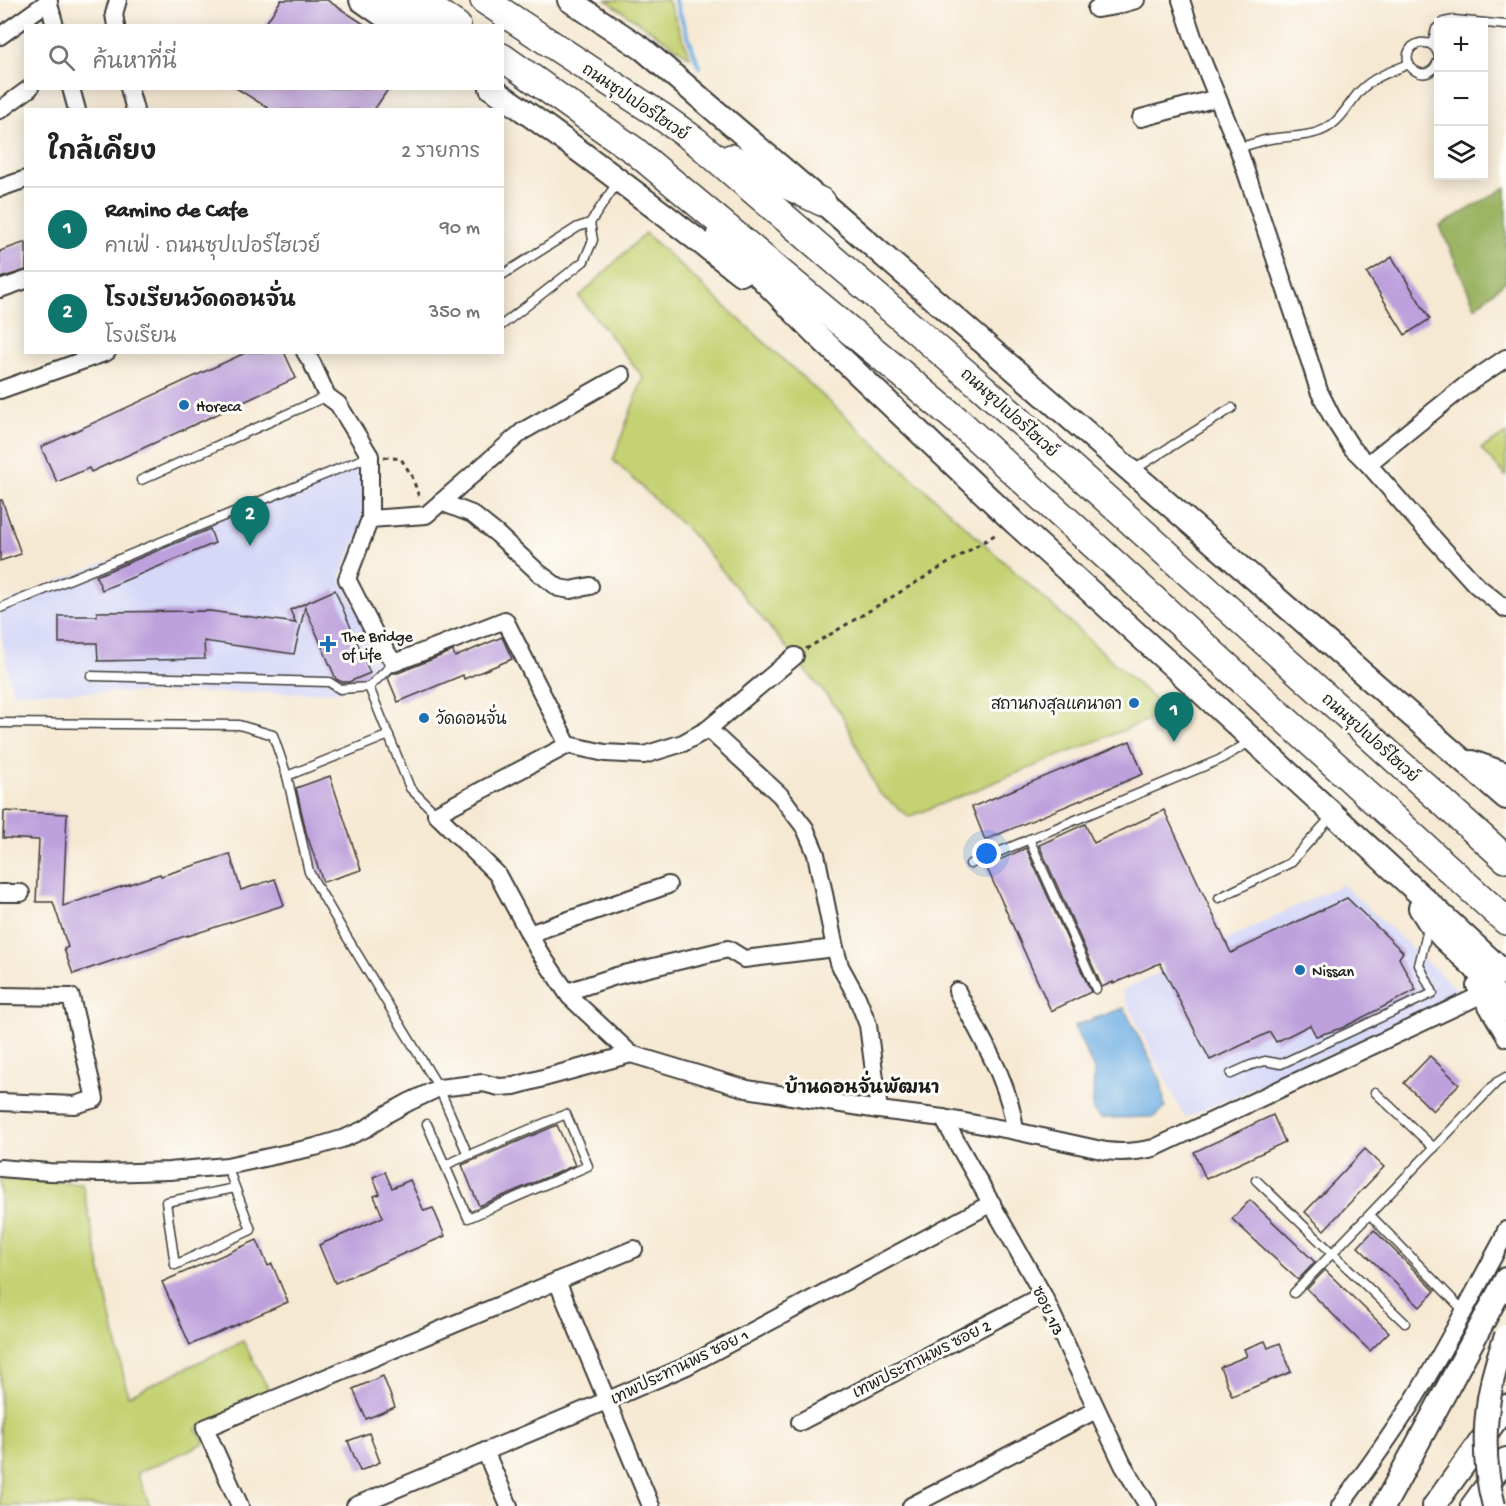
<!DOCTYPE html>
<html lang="th">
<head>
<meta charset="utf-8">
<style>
  :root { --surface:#fff; --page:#f2f2f2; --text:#222; --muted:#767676; --line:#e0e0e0; --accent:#0f766e }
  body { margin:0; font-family:"Gochi Hand","Playpen Sans Thai",sans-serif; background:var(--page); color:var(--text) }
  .controls { position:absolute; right:18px; top:18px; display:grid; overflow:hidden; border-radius:0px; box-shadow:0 3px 15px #0003 }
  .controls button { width:54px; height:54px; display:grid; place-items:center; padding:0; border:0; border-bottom:2px solid var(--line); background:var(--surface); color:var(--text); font:30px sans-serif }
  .you { position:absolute; left:987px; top:854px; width:21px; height:21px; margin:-15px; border:4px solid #fff; border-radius:50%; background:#1a73e8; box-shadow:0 0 0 9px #1a73e833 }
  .badge { display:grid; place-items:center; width:39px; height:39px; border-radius:50%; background:var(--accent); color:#fff; font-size:20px; font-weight:700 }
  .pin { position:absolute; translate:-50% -50px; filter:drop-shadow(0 2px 3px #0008) }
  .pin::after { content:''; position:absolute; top:32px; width:21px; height:18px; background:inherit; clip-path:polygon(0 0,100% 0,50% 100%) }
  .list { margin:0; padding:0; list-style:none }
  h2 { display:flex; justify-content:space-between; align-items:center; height:78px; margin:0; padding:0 24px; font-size:26px }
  h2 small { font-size:20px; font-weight:400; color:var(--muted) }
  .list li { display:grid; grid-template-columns:39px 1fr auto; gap:18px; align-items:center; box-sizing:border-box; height:84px; padding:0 24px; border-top:2px solid var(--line) }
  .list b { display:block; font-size:22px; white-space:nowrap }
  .list p { margin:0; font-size:20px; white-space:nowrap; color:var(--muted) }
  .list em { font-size:20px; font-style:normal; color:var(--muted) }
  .icon { flex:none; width:33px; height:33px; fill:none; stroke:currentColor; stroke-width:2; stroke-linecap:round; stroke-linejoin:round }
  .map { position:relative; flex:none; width:1506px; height:1506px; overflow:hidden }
  .search { position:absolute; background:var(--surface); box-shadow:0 3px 15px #0003; left:24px; top:24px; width:480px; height:66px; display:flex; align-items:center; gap:15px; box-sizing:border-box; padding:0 21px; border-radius:0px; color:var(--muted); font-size:22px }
  .panel { position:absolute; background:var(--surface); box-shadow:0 3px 15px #0003; left:24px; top:108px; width:480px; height:246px; border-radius:0px }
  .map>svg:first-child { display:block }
  .built { fill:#d6d8f8 }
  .green { fill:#c5d273; stroke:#707748; stroke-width:1.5 }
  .forest { fill:#9cb465; stroke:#5c6840; stroke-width:1.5 }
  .water { fill:#70afe3; stroke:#466680; stroke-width:1.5 }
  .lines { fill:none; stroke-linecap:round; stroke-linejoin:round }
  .stream { stroke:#70afe3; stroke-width:4.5 }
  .building { fill:#bda0dc }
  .service-casing { stroke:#3d3b37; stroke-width:11 }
  .minor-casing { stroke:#3d3b37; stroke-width:20 }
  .secondary-casing { stroke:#3d3b37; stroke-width:26 }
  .trunk-casing { stroke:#3d3b37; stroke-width:30 }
  .path { stroke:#3d3b37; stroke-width:3; stroke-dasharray:4.5 4.5; stroke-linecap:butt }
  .service { stroke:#fff; stroke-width:8 }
  .minor { stroke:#fff; stroke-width:16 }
  .secondary { stroke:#fff; stroke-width:22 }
  .trunk { stroke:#fff; stroke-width:27 }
  .secondary-bridge-casing { stroke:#3d3b37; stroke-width:26; stroke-linecap:butt }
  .secondary-bridge { stroke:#fff; stroke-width:22 }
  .poi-dot { fill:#1f6fb2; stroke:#fdfcf7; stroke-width:2 }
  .labels { text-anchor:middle; stroke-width:6; stroke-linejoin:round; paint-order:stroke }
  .street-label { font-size:16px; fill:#1c1c1c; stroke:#fdfcf7 }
  .poi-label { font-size:16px; fill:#1c1c1c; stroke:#fdfcf7; text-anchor:start }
  .neighbourhood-label { font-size:18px; font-weight:bold; fill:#1c1c1c; stroke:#fdfcf7 }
</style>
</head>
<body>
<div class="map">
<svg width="1506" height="1506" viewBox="0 0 1506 1506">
  <rect width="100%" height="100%" fill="#fdfcf7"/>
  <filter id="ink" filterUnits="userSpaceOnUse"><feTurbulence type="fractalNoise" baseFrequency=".0167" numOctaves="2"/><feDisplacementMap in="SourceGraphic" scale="12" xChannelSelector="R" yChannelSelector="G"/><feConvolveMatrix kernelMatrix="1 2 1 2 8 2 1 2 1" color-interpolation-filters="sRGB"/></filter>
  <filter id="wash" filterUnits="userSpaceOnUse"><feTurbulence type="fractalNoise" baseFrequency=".008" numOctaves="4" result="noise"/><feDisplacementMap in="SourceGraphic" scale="24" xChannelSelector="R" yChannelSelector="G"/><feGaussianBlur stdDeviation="1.35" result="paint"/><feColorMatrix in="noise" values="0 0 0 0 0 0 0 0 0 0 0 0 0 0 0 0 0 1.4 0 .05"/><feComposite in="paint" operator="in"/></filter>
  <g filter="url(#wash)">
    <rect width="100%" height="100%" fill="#f6e9d3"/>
    <g class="built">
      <path d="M377,452l-11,67 -26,57 46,94 -47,21 -45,2 -282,-1 -12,-64v-23z"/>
      <path d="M1342,884l122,112 -279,122 -64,-127z"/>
    </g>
    <g class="green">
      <path d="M606,0h62l22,57z"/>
      <path d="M645,233l523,479 -259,105 -31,-25 -37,-79 -151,-181 -77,-72 30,-83 -64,-80z"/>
      <path d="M1506,433v43l-25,-27z"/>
      <path d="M0,1179l82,4 46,213 115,-55 29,55 -76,33 9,14 -68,30 13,33h-150z"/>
    </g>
    <path class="forest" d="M1506,187v94l-31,26 -35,-81z"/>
    <path class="water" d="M1124,1008l37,73 4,27 -11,9 -53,1 -8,-8 1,-40 -20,-44z"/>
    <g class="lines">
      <path class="stream" d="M675,0l24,67"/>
    </g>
    <g id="blocks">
      <g class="building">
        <path d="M281,0h46l40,26h-103z"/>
        <path d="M236,88h153l-15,22h-103z"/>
        <path d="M26,242v28l-26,8v-27z"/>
        <path d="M1392,257l38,62 -25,16 -38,-62z"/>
        <path d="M247,352h37l12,26 -205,94 -2,-4 -32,14 -16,-35z"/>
        <path d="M0,500h2l19,54 -21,7z"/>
        <path d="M210,529l5,14 -113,47 -6,-14z"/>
        <path d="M335,590l35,83 -21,9h-7l-6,-3 -31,-72 -11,47 -90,-13 1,18 -107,2 -1,-18h-38v-27h38v-4l113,-1 86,12 -6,-13z"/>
        <path d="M502,637l10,22 -48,20 -1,-4 -65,27 -10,-24 4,-5h6l55,-22 2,6z"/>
        <path d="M1130,741l13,33 -158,66 -13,-33z"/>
        <path d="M330,776l31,94 -38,12 -17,-50 -10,-44z"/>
        <path d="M1164,810l67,143 116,-55 56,54 -4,6 17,32 -74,38 -26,8 -6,-11 -34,17 -6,-10 -60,28 -50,-97 -47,21v-2l-11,5 -63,-142 46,-21 9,19z"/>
        <path d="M4,811l63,3 -4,92 97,-32 1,2 69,-22 11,36 34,-11 9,26 -96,31v-1l-115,39 -9,-25 4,-2 -15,-45h-17l3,-62 -36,-2z"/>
        <path d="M1026,848l65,144 -40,19 -65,-145z"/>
        <path d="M1430,1056l29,28 -26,27 -29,-28z"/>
        <path d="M1273,1115l12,27 -79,37 -12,-27z"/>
        <path d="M557,1125l18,40 -96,41 -17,-41z"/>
        <path d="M1365,1149l19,18 -60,63 -19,-18z"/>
        <path d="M385,1172l7,16 18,-8 14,31 9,-3 12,28 -110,47 -16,-38 64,-28 -9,-21 6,-2 -7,-17z"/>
        <path d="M1250,1200l65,62 -17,18 -66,-61z"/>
        <path d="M1374,1230l61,61 -15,16 -62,-60z"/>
        <path d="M257,1240l11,26 4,-2 16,38 -98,43 -28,-63z"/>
        <path d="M1325,1270l64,62 -19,19 -63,-62z"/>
        <path d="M1265,1341l3,7 12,-5 11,29 -59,24 -12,-29 27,-11 -3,-7z"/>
        <path d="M383,1376l12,31 -29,12 -13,-30z"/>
        <path d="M369,1433l11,29 -20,9 -12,-30z"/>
      </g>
    </g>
  </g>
  <g filter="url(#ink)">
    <use href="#blocks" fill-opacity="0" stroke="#3d3b37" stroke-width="1.5"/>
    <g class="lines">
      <defs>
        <g id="service">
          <path d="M1444,22l10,-2 52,5"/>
          <path d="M1432,45l4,-16 2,-2"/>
          <path d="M1438,54c-2,-6 -6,-11 -13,-11 -5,-1 -9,1 -13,4 -16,18 16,41 26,14"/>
          <path d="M1238,148c11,-3 21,-7 32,-9 18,-3 40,-2 55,-10 16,-8 24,-26 35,-38 13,-14 32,-20 49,-27"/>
          <path d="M502,275l76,-48 12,-4 29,-43"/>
          <path d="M502,325l82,-64 9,-21 -3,-17"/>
          <path d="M1132,471l100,-63"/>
          <path d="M141,480l186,-84"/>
          <path d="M0,608l370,-152"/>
          <path d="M91,676l238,6 11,7 29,-2 41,101 26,26"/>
          <path d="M369,687l25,-24"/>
          <path d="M0,723l239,2 34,10 14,41 22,96 36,62 94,154 29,67"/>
          <path d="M287,776l102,-41"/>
          <path d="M1029,839l67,150"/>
          <path d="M970,864l249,-104 34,-20"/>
          <path d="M1219,898l71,-35 43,-48"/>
          <path d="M1231,1074l20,-9 14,-4 16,3 152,-71 -14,-28 10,-40"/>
          <path d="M1375,1092l59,56"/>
          <path d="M427,1124l41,94 120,-52 -22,-52 -121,51"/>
          <path d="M227,1166l24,64 -76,35 -9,-63 69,-14"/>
          <path d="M1256,1180l149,143"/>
          <path d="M1370,1215l94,96"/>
          <path d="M1294,1293l203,-211 9,-5"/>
        </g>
        <g id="minor">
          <path d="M48,0l7,26"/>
          <path d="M1181,0l13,40 44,108 73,217 8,26 13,26 20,31 16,16 48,55 60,66 30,24"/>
          <path d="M1096,9l19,-3 21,-6"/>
          <path d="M116,26l-2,-12 4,-14"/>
          <path d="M0,36l49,-35"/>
          <path d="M71,88l6,22"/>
          <path d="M129,88l6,22"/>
          <path d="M0,110l30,-22"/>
          <path d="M1141,118l76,-20"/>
          <path d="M0,188l26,-9"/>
          <path d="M0,289l26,-9"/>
          <path d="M305,352l7,11 15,33 11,8 32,52v63l-23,60 29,57 18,27 111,-43 63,125"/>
          <path d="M0,390l107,-38"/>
          <path d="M1368,464l98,-79 40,-27"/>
          <path d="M441,502l31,12 25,20 42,39 20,15 12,2 19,-4"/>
          <path d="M370,519l56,-4 97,-84 99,-56"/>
          <path d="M708,729l72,66 25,33 11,26 19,94 5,18 17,31 11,28 11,85"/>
          <path d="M568,745l-132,69 61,60 41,76 32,47 61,57 116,35 132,21 64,8 72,13 91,20c17,2 31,1 48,-3l327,-153"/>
          <path d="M568,745l37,8 39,2 39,-12 25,-14 87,-73"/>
          <path d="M0,893h21"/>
          <path d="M529,934l139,-49"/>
          <path d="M1475,986l31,52"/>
          <path d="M957,991c22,44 53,90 58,140"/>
          <path d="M567,992l49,-16 112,-27 16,10 91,-11"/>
          <path d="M0,996l71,1 24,102 -20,6 -75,-3"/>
          <path d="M943,1118l100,177 80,170 25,41"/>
          <path d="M0,1168l49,4 53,1 67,-2 58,-5 88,-19 30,-9 22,-10 20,-14 22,-12 30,-14 44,-5 16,4 15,-1 117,-32"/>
          <path d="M557,1281l94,225"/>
          <path d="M800,1422l243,-127"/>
          <path d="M485,1451l24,55"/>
          <path d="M240,1506l-35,-78 429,-179"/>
          <path d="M355,1506l251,-105 81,-35 305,-163"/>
          <path d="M911,1506l185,-96"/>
          <path d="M1340,1506c26,-36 53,-72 76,-110 31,-50 58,-104 87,-157l3,-9"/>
        </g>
        <g id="secondary">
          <path d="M361,0l37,26"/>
          <path d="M569,0l74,49 179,153 684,596"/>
          <path d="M491,88c86,59 168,122 250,186"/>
          <path d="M718,234l97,99 200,190 174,158 317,293"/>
          <path d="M1472,762l34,12"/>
          <path d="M1420,908l9,14 14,16 31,29 20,25 12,18"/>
          <path d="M1384,1506l122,-227"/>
          <path d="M1434,1506l72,-100"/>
          <path d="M1472,1506l34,-47"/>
        </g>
        <g id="trunk">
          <path d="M379,0l50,26"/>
          <path d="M419,0l38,26"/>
          <path d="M484,0l177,116 36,26 286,246 523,471"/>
          <path d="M502,57l133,94 322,269 549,501"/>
          <path d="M731,158l91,44"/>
        </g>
      </defs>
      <use href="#service" class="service-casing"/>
      <use href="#minor" class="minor-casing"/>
      <use href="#secondary" class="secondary-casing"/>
      <use href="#trunk" class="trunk-casing"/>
      <g class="path">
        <path d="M384,457l17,2 11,17 8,24"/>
        <path d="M806,649l192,-116"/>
      </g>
      <use href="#service" class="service"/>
      <use href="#minor" class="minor"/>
      <use href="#secondary" class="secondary"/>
      <use href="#trunk" class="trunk"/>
      <defs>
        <path id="secondary-bridge" d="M1494,1506c-15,-56 -9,-117 12,-170"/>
      </defs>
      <use href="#secondary-bridge" class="secondary-bridge-casing"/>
      <use href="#secondary-bridge" class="secondary-bridge"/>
    </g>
  </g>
  <g class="poi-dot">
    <circle cx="184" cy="405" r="6"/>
    <path d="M325 635h6v6h6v6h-6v6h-6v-6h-6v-6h6z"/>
    <circle cx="1134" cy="703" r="6"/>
    <circle cx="424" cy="718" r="6"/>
    <circle cx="1300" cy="970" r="6"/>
  </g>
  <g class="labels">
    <g class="street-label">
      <text transform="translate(636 101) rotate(34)" y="6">ถนนซุปเปอร์ไฮเวย์</text>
      <text transform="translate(1010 412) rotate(42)" y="6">ถนนซุปเปอร์ไฮเวย์</text>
      <text transform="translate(1371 737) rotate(42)" y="6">ถนนซุปเปอร์ไฮเวย์</text>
      <text transform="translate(1049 1310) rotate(64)" y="6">ซอย 1/3</text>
      <text transform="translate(921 1358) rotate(-27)" y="6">เทพประทานพร ซอย 2</text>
      <text transform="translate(679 1366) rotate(-26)" y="6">เทพประทานพร ซอย 1</text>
    </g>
    <g class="poi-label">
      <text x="196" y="411">Horeca</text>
      <text x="342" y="641">The Bridge<tspan x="342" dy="18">of Life</tspan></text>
      <text x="1122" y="709" text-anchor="end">สถานกงสุลแคนาดา</text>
      <text x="436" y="724">วัดดอนจั่น</text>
      <text x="1312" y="976">Nissan</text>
    </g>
    <g class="neighbourhood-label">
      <text x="862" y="1093">บ้านดอนจั่นพัฒนา</text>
    </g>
  </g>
</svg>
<div class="controls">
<button>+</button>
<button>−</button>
<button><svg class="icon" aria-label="layers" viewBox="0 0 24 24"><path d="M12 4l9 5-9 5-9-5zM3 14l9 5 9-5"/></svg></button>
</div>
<div class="you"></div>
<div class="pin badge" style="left:1174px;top:742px">1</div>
<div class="pin badge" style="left:250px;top:546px">2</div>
<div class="search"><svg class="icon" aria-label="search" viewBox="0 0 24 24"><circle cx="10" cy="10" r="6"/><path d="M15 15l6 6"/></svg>ค้นหาที่นี่</div>
<section class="panel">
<h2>ใกล้เคียง<small>2 รายการ</small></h2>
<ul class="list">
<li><span class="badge">1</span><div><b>Ramino de Cafe</b><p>คาเฟ่ · ถนนซุปเปอร์ไฮเวย์</p></div><em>90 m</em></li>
<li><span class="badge">2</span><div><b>โรงเรียนวัดดอนจั่น</b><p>โรงเรียน</p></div><em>350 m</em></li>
</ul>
</section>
</div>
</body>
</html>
